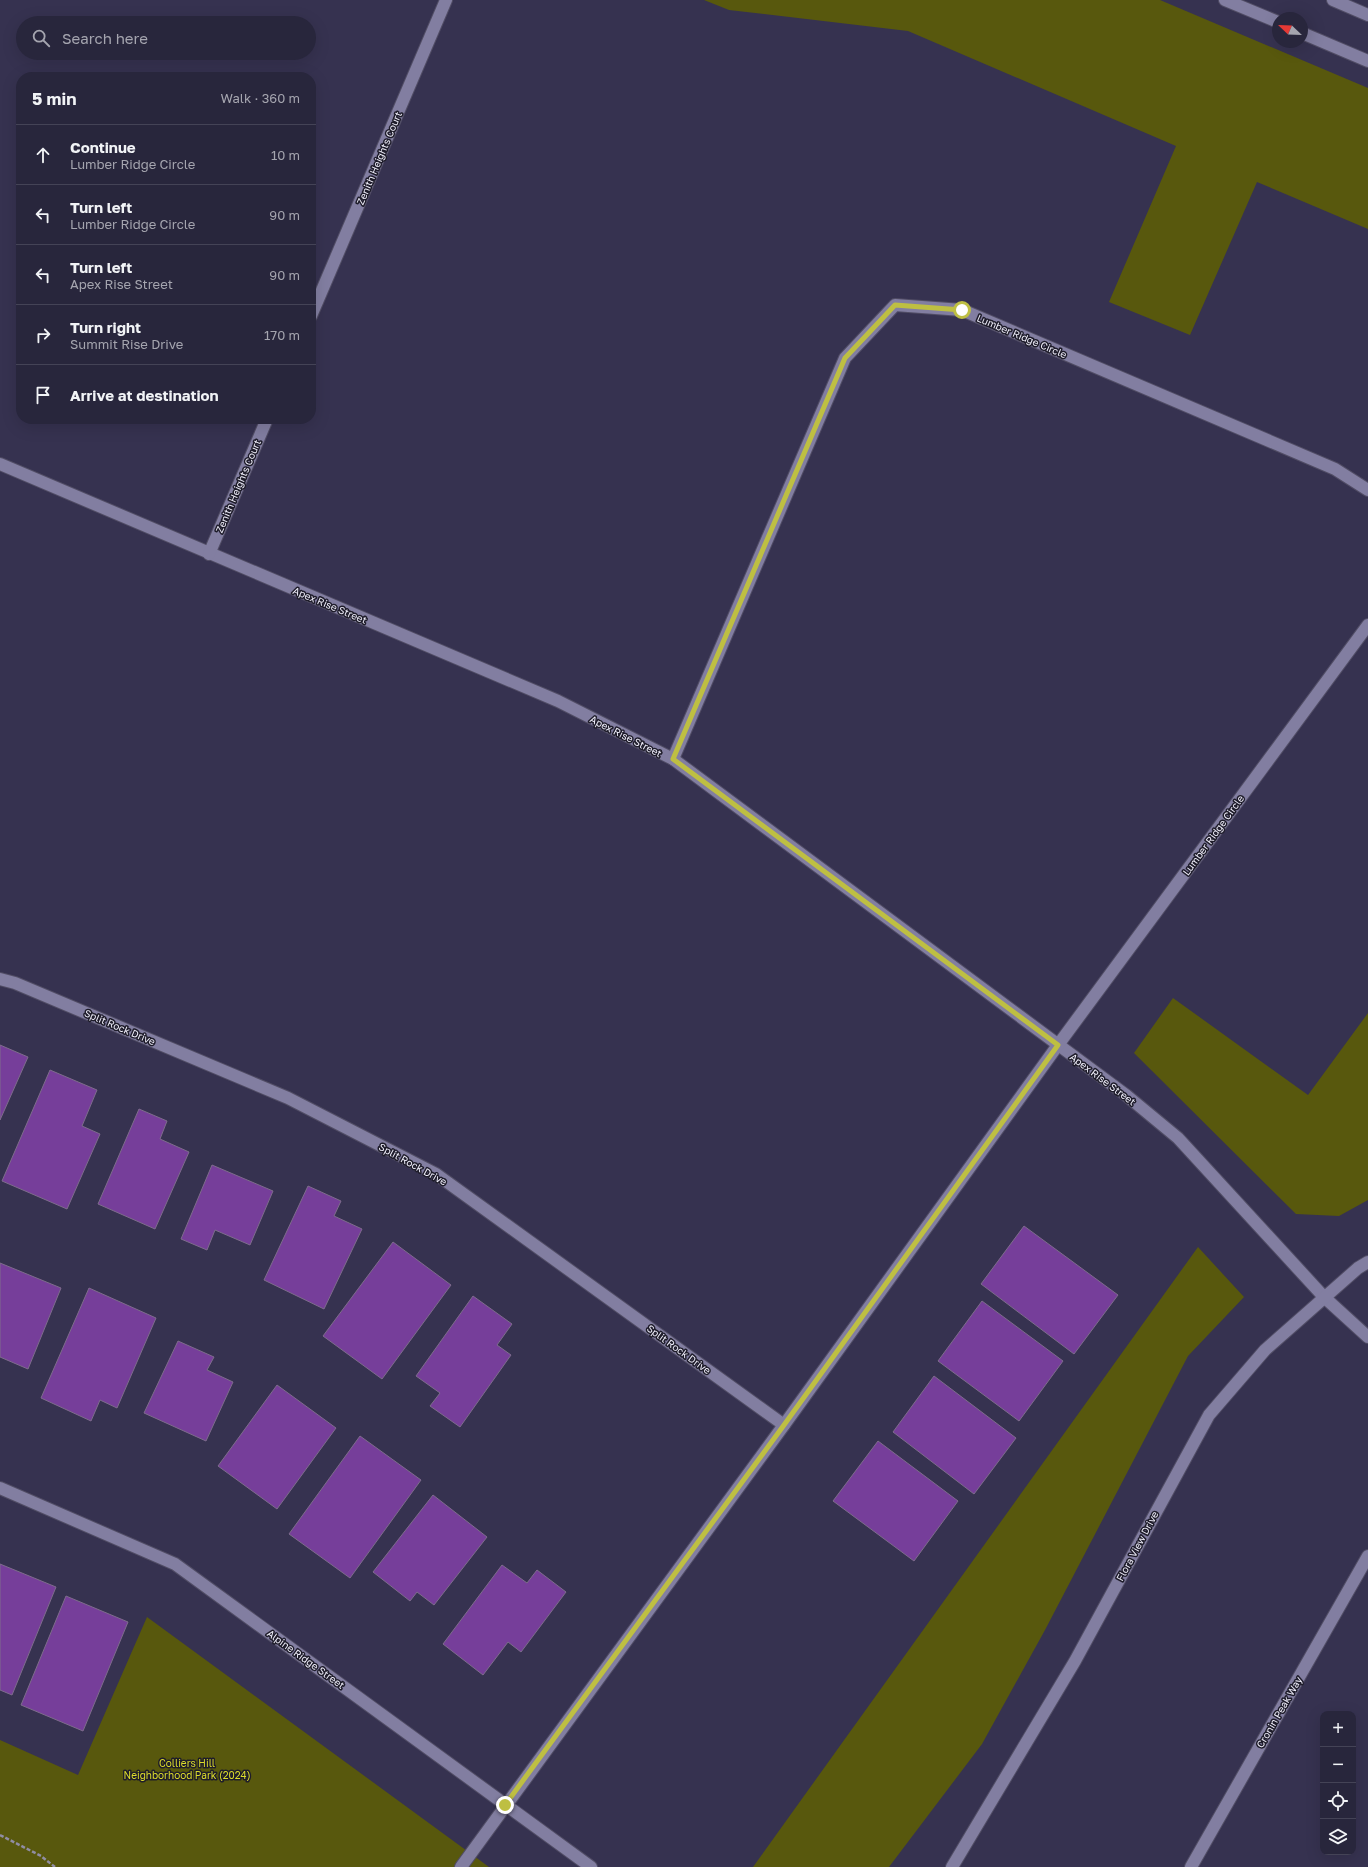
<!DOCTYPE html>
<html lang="en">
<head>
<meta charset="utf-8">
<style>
  :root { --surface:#28263c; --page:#302e43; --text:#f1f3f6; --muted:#a5a5af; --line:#444356 }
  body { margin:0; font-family:"Golos Text",sans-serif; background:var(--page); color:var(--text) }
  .controls { position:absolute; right:12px; bottom:12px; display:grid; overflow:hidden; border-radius:8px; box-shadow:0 4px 16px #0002 }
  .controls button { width:36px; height:36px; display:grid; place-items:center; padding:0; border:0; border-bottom:1px solid var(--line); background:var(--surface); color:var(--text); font:20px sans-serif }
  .compass { position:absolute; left:1272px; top:12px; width:36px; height:36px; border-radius:50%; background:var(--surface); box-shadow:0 4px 16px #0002; rotate:293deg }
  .stop { position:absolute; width:12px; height:12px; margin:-9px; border:3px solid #bebf42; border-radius:50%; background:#fff }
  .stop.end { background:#bebf42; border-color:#fff; box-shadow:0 1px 4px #0008 }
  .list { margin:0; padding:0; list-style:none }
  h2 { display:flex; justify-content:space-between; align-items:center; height:52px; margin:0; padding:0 16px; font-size:17px }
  h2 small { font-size:13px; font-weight:400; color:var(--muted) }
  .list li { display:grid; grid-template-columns:26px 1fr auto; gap:12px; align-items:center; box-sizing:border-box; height:60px; padding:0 16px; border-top:1px solid var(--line) }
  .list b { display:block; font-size:15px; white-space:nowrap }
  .list p { margin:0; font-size:13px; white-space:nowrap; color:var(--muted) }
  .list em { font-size:13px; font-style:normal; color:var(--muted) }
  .icon { flex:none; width:22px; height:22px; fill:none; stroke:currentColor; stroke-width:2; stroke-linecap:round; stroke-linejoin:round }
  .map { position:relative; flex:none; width:1368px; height:1867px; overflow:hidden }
  .search { position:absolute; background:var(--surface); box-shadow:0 4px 16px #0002; left:16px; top:16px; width:300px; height:44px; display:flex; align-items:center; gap:10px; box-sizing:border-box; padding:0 14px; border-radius:22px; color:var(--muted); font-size:15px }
  .panel { position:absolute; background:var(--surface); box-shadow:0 4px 16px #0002; left:16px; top:72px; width:300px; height:352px; border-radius:16px }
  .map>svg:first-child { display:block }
  .green { fill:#58580d }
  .building { fill:#763e9a; stroke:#7e6c8c }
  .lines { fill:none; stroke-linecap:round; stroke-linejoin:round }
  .street-casing { stroke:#514d65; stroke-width:14 }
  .secondary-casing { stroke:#514d65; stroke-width:14 }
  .path { stroke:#908da3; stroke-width:2.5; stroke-dasharray:4 2; stroke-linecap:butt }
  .street { stroke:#827ea1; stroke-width:12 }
  .secondary { stroke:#827ea1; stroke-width:12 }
  .route { stroke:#bebf42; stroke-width:5 }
  .labels { text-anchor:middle; stroke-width:3; stroke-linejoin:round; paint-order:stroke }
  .street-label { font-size:10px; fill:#f2f1fd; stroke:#1e1c2a }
  .park-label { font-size:10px; fill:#dcdc2a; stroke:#1e1c2a }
</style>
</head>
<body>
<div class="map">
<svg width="1368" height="1867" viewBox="0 0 1368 1867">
  <rect width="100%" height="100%" fill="#363250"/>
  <g class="green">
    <path d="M704,0h456l208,88v141l-111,-47 -67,153 -81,-33 67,-156 -268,-115 -179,-21z"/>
    <path d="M1173,998l135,97 60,-82v187l-29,16 -43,-2 -162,-161z"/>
    <path d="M1198,1247l46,50 -56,59 -143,274 -63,114 -93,123h-136z"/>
    <path d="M147,1617l342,250h-489v-127l78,35z"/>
  </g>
  <g class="building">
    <path d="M0,1045l28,12 -28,63z"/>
    <path d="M50,1070l47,20 -15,36 18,8 -33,75 -65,-28z"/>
    <path d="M139,1109l28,12 -7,18 29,13 -34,77 -57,-25z"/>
    <path d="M212,1165l61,26 -23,54 -35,-15 -8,20 -26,-11z"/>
    <path d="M308,1186l33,15 -7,15 28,13 -38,80 -60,-29z"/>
    <path d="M1024,1226l94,69 -44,59 -93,-70z"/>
    <path d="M393,1242l58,43 -69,94 -59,-43z"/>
    <path d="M0,1263l61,25 -33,81 -28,-12z"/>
    <path d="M89,1288l67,30 -39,90 -17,-8 -9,21 -50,-23z"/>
    <path d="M473,1296l39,28 -15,21 14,10 -51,72 -30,-21 10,-13 -24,-17z"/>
    <path d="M982,1301l81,60 -44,60 -81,-60z"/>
    <path d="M178,1341l36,16 -7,13 26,12 -27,59 -62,-28z"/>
    <path d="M934,1376l82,62 -42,56 -81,-62z"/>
    <path d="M277,1385l59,43 -59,81 -59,-43z"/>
    <path d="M360,1436l61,44 -71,98 -61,-44z"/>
    <path d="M878,1441l80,60 -44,60 -81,-60z"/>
    <path d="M433,1495l54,42 -53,68 -17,-13 -7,9 -37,-29z"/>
    <path d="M0,1564l56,23 -44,108 -12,-5z"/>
    <path d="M502,1565l25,18 10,-13 29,22 -45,60 -13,-10 -25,33 -40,-31z"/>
    <path d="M66,1596l62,26 -45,109 -62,-26z"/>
  </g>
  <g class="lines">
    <defs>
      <g id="street">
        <path d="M311,316l135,-316"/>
        <path d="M0,464l558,237 115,58 453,336 52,43 146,159 44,40"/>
        <path d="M209,554l58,-135"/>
        <path d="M673,759l172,-401 50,-53 67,5 373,159 33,21"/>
        <path d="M0,979l15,4 273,115 148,76 348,251"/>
        <path d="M0,1488l175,76 416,303"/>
        <path d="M461,1867l323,-442 274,-380 310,-420"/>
        <path d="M952,1867l123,-206 134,-246 56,-65 93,-82 10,-6"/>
        <path d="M1191,1867l177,-311"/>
      </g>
      <g id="secondary">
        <path d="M1225,0l53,22"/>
        <path d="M1333,0l35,15"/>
        <path d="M1302,33l66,28"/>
      </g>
    </defs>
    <use href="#street" class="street-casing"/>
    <use href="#secondary" class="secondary-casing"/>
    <path class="path" d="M0,1835l41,21 14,11"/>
    <use href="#street" class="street"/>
    <use href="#secondary" class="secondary"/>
  </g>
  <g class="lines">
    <path class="route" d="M505,1805l279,-380 274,-380 -385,-286 172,-401 50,-53 67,5"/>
  </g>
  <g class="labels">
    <g class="street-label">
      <text transform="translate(379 158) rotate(-67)" y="4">Zenith Heights Court</text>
      <text transform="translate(1022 336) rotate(23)" y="4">Lumber Ridge Circle</text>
      <text transform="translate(238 486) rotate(-67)" y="4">Zenith Heights Court</text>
      <text transform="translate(330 605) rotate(23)" y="4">Apex Rise Street</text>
      <text transform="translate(626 736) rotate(27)" y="4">Apex Rise Street</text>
      <text transform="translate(1213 835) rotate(-54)" y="4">Lumber Ridge Circle</text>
      <text transform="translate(120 1027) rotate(23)" y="4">Split Rock Drive</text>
      <text transform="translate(1103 1079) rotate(37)" y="4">Apex Rise Street</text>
      <text transform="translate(413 1164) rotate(29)" y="4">Split Rock Drive</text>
      <text transform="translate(679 1349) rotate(36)" y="4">Split Rock Drive</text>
      <text transform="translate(1137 1546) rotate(-62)" y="4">Flora View Drive</text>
      <text transform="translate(306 1659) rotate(36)" y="4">Alpine Ridge Street</text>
      <text transform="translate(1279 1712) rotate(-60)" y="4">Cronin Peak Way</text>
    </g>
    <g class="park-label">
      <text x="187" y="1767">Colliers Hill<tspan x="187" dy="12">Neighborhood Park (2024)</tspan></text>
    </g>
  </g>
</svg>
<div class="controls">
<button>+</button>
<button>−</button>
<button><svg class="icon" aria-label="locate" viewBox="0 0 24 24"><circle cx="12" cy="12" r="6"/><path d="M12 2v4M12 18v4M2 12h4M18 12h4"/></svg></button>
<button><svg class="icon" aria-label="layers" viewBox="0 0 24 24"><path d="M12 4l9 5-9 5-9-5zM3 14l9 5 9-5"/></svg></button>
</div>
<svg class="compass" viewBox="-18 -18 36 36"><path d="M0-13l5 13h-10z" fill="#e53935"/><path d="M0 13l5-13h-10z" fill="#a5a5af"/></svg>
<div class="stop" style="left:962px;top:310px"></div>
<div class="stop end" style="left:505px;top:1805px"></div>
<div class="search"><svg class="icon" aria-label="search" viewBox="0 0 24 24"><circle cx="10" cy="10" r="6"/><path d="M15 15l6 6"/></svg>Search here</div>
<section class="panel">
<h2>5 min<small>Walk · 360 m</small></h2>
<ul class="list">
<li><svg class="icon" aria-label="ahead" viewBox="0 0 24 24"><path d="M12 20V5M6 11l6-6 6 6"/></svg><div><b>Continue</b><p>Lumber Ridge Circle</p></div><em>10 m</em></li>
<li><svg class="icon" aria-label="left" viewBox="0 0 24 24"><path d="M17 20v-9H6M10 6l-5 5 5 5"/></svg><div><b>Turn left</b><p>Lumber Ridge Circle</p></div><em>90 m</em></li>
<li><svg class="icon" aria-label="left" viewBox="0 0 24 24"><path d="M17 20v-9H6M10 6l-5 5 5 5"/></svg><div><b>Turn left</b><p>Apex Rise Street</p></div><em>90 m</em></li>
<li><svg class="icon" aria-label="right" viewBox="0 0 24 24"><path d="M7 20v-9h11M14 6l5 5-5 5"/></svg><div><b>Turn right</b><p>Summit Rise Drive</p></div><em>170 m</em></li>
<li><svg class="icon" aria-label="arrive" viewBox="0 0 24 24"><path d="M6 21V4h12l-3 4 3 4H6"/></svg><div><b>Arrive at destination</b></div></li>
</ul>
</section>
</div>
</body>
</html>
